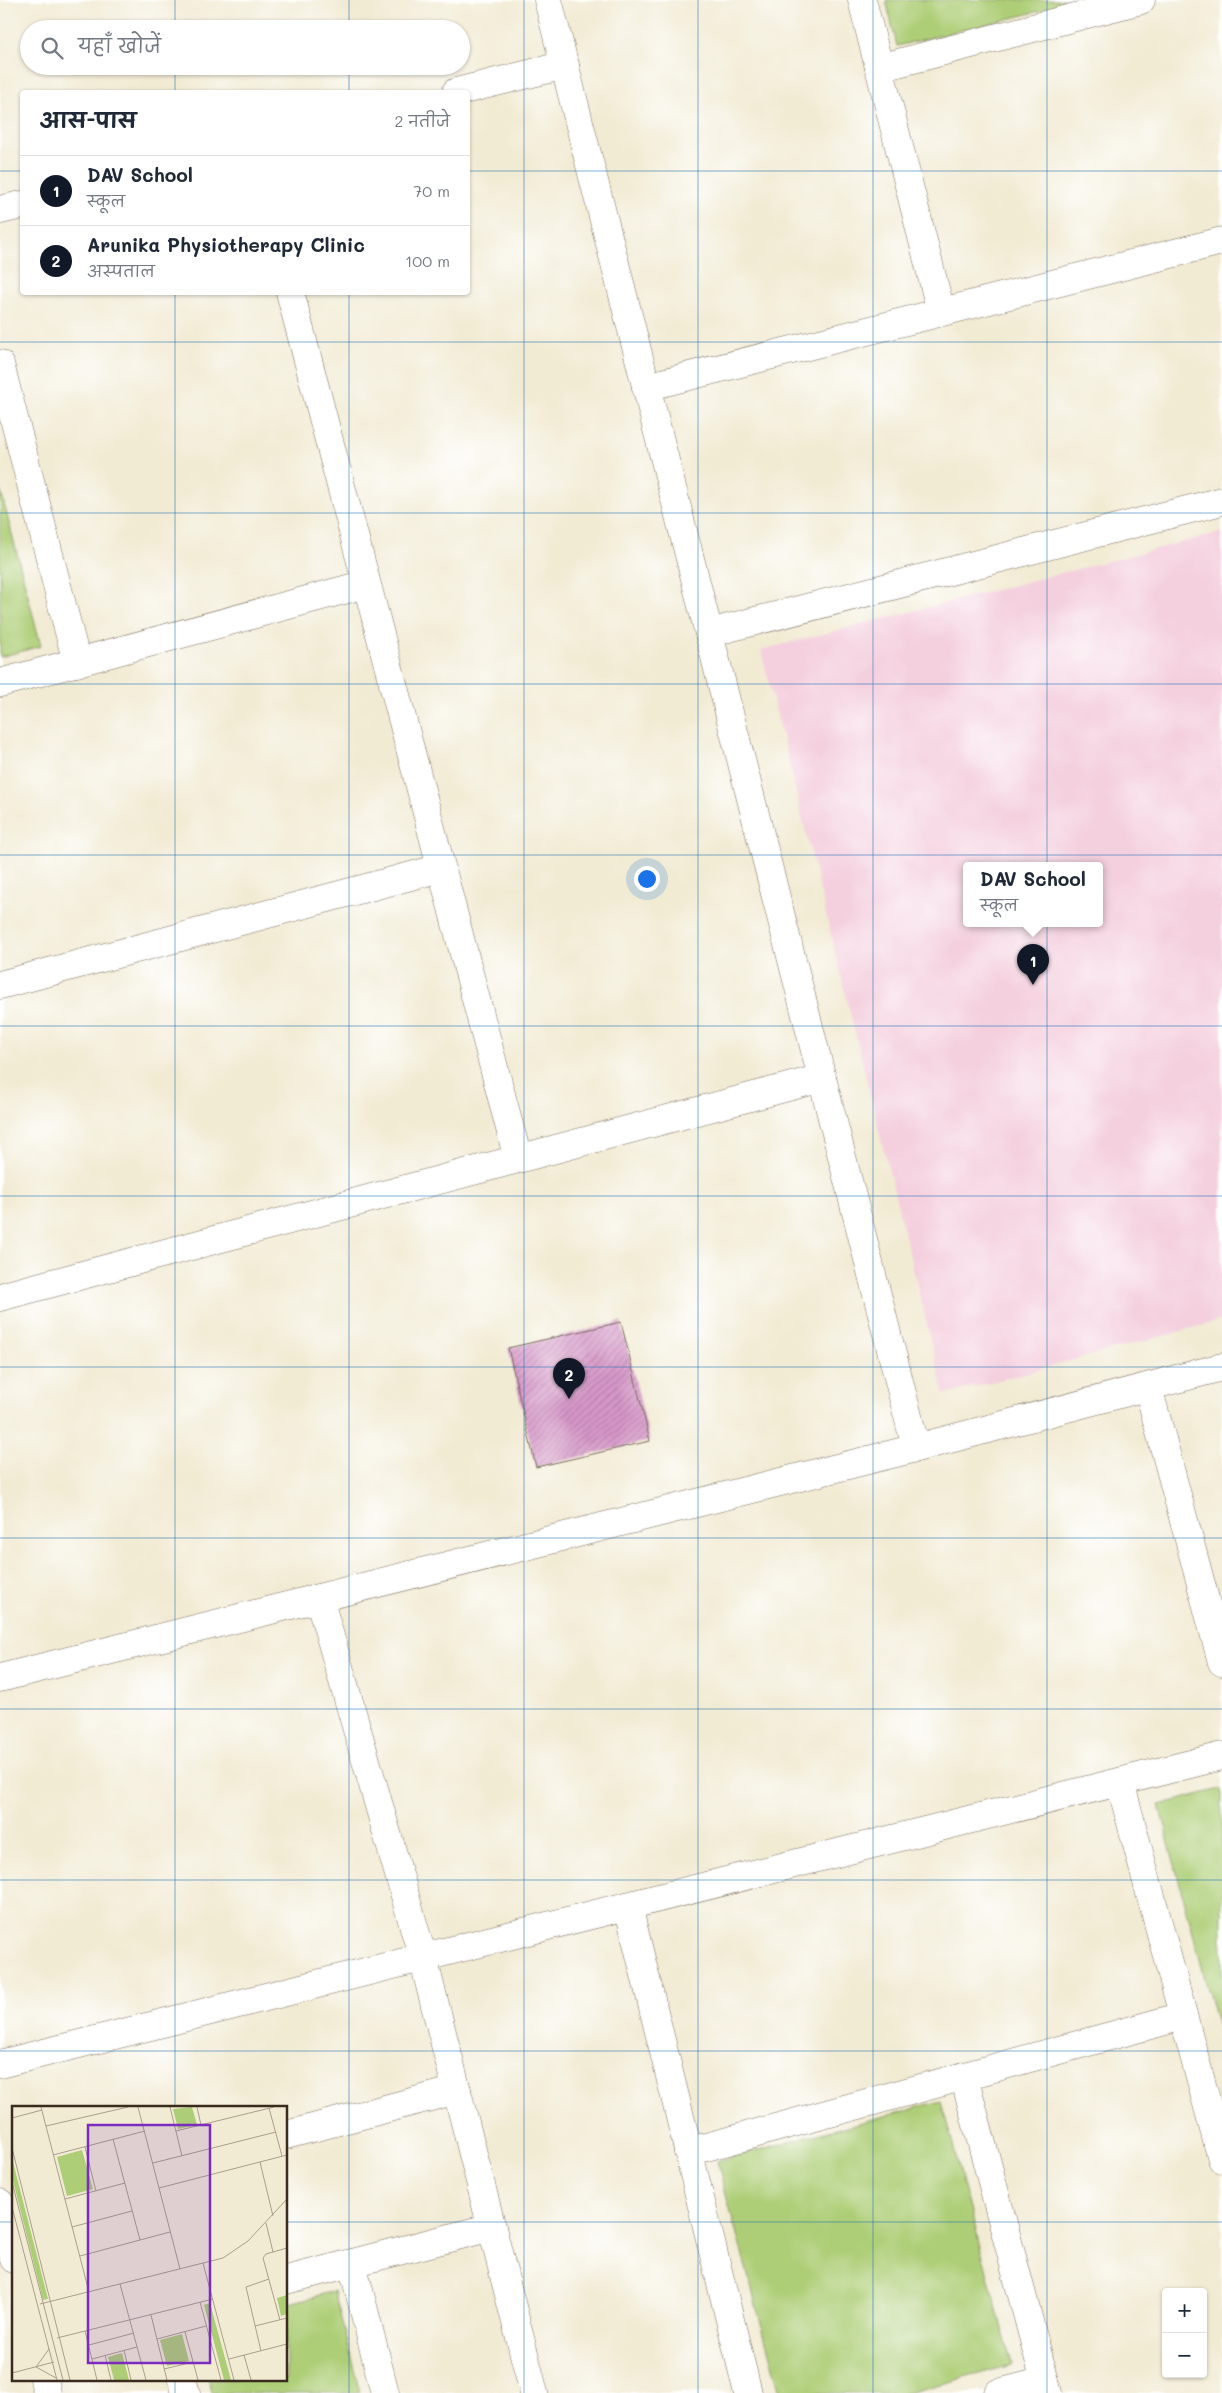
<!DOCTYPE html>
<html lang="hi">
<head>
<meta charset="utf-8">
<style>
  :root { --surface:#fff; --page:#f6f6f7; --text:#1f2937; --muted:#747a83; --line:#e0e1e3; --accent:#111827 }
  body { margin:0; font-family:Mali,"Playpen Sans Deva",sans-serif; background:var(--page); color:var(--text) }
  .controls { position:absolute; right:15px; bottom:15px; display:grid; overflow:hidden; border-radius:5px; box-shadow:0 1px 4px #0004 }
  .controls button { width:45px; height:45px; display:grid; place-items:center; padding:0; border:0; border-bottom:1px solid var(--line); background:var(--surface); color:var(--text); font:25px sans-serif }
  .you { position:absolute; left:646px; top:878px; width:18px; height:18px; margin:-12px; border:4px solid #fff; border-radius:50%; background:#1a73e8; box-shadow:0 0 0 8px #1a73e833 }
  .badge { display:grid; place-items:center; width:32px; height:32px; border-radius:50%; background:var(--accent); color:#fff; font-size:16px; font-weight:700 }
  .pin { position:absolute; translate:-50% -41px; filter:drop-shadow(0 1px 2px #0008) }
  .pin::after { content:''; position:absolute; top:26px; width:18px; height:15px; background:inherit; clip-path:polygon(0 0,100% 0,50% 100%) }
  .popup { position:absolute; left:963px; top:862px; width:140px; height:65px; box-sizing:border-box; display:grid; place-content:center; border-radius:5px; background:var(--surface); filter:drop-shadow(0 1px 4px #0005); font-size:16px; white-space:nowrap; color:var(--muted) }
  .popup b { font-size:19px; color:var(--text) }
  .popup::after { content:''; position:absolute; left:50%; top:100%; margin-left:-10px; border:10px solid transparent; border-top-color:var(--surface) }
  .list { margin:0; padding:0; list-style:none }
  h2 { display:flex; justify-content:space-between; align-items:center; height:65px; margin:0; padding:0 20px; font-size:21px }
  h2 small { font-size:16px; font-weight:400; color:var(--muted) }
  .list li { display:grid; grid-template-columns:32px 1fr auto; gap:15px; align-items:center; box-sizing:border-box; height:70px; padding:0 20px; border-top:1px solid var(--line) }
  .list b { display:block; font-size:19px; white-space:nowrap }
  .list p { margin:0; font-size:16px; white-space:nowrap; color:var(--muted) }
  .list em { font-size:16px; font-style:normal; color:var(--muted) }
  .icon { flex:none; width:28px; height:28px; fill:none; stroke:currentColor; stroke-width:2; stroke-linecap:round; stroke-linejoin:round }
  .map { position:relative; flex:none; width:1222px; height:2393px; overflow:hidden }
  .search { position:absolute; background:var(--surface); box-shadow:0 1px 4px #0004; left:20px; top:20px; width:450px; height:55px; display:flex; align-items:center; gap:12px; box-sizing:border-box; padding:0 18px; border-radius:28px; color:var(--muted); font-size:19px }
  .panel { position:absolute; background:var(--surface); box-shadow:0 1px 4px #0004; left:20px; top:90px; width:450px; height:205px; border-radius:5px }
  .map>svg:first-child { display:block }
  .built { fill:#f4cfde; fill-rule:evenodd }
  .park { fill:#adce76; stroke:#747c4a }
  .building { fill:url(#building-hatch) }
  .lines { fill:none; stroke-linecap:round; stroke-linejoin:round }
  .minor-casing { stroke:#7b6e5e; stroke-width:29 }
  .minor { stroke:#fff; stroke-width:28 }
  .grid { fill:none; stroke:#1f6fb2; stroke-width:1; stroke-opacity:0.55 }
  .inset-road { fill:none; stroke:#a99e8b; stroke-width:1 }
  .view { fill:#7b2cbf; fill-opacity:0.15; stroke:#7b2cbf; stroke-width:2.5 }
  .inset-edge { fill:none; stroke:#3b2a1e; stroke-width:2.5 }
</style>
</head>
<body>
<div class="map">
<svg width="1222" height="2393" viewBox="0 0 1222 2393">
  <defs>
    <pattern id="building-hatch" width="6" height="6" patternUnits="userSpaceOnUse" patternTransform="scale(1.25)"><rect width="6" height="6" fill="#d797c9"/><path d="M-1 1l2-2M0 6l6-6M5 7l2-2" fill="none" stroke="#b07ba3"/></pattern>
  </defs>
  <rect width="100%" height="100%" fill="#fff"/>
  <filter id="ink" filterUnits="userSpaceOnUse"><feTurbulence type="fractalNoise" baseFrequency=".02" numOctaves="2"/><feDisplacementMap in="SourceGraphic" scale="10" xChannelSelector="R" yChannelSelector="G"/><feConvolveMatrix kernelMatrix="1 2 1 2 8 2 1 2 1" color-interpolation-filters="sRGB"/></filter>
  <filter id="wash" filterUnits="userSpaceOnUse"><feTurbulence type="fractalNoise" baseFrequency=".0096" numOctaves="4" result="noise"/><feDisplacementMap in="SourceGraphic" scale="20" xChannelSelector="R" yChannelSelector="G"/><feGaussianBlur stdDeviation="1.12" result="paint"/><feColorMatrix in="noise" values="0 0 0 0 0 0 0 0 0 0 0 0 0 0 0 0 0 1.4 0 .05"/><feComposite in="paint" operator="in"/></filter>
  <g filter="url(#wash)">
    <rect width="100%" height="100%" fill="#f2ebd4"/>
    <path class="built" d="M1222,532v788l-278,75 -183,-745zM967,866h132v58h-132z"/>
    <g class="park">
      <path d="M886,0h199l-188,46z"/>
      <path d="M0,488l41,158 -41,11z"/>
      <path d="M1220,1789l2,6v248l-63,-238z"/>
      <path d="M941,2101l71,264 -104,28h-128l-63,-232z"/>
      <path d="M334,2291l26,102h-149l-3,-14h78v-75z"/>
    </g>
    <g id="blocks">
      <path class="building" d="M621,1322l29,119 -114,26 -28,-119z"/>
    </g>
  </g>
  <g filter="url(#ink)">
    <use href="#blocks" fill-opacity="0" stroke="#7b6e5e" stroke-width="1"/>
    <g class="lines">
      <defs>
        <g id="minor">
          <path d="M548,0l368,1448"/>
          <path d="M862,0l79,312"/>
          <path d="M879,68l262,-68"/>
          <path d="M456,92l109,-27"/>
          <path d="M0,210l22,-5"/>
          <path d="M290,292l228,867"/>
          <path d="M0,364l77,299"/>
          <path d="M646,387l576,-146"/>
          <path d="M709,633l513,-132"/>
          <path d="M0,683l366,-99"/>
          <path d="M0,985l441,-117"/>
          <path d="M0,1297l822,-219"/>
          <path d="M1148,1387l74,275"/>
          <path d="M319,1598l104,360 111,435"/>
          <path d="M0,1678l916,-230 306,-81"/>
          <path d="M1120,1782l102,377"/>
          <path d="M628,1906l120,487"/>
          <path d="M0,2064l1222,-308"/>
          <path d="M964,2076l84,317"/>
          <path d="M286,2135l171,-45"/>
          <path d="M688,2152l495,-136"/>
          <path d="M0,2203l14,56"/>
          <path d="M352,2263l33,130"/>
          <path d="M286,2280l206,-53"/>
          <path d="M44,2379l3,14"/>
          <path d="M182,2379l4,14"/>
          <path d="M998,2393l47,-12"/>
        </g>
      </defs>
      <use href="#minor" class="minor-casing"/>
      <use href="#minor" class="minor"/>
    </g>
  </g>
  <path class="grid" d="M175,0v29M349,0v29M524,0v2393M698,0v2393M873,0v2393M1047,0v2393M175,66v26M349,66v26M0,171h22M468,171h754M175,292v1815M349,292v2101M0,342h1222M0,513h1222M0,684h1222M0,855h1222M0,1026h1222M0,1196h1222M0,1367h1222M0,1538h1222M0,1709h1222M0,1880h1222M0,2051h1222M0,2222h14M286,2222h936M175,2379v14"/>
  <g transform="translate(12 2106)">
    <rect width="275" height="275" fill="#f2ebd4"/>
    <path d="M180,1l5,18 -19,4 -5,-20zM70,44l11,39 -26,7 -10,-39zM0,52l36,141 -5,1 -31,-123zM275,189v19l-6,2 -4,-18zM198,197l21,77h-7l-20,-75zM170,228l7,27 -22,5 -7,-26zM110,247l7,27h-15l-6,-23z" fill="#adce76"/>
    <path class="inset-road" d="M29,1l48,185M126,1l42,162M158,1l12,49M185,1l4,18M257,2l13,48M0,12l30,-8M34,20l82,-19M164,25l98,-24M101,33l27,101M73,41l11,44M0,42l58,232M41,49l92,-24M248,56l13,54M141,57l123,-31M0,76l51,198M147,82l128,-33M53,93l60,-16M0,101l45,173M254,117l7,29M60,121l60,-16M68,150l90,-24M191,157l31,117M108,178l26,96M188,196l21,78M28,198l183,-46 25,-17 39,-42M139,209l16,65M268,214l-17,-62 3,-4 21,-6M243,220l32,-8M73,225l12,49M173,226l13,48M45,232l156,-39M145,233l49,-13M77,239l45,-12M112,244l7,30M249,245l-15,-64 23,-8M93,249l6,25M232,249l7,25M80,253l45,-12M217,253l58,-15M24,261l20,11M24,261l13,-18M152,263l29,-7M0,267l42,-11"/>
    <path class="view" d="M76,19h122v238h-122z"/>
    <rect width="275" height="275" class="inset-edge"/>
  </g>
</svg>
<div class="controls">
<button>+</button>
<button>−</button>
</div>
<div class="you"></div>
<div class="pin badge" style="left:1033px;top:985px">1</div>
<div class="popup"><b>DAV School</b>स्कूल</div>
<div class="pin badge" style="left:569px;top:1399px">2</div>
<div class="search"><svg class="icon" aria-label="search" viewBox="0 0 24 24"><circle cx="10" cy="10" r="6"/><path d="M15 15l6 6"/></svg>यहाँ खोजें</div>
<section class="panel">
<h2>आस-पास<small>2 नतीजे</small></h2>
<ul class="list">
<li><span class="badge">1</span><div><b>DAV School</b><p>स्कूल</p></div><em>70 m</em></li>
<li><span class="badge">2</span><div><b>Arunika Physiotherapy Clinic</b><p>अस्पताल</p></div><em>100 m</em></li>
</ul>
</section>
</div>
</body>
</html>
